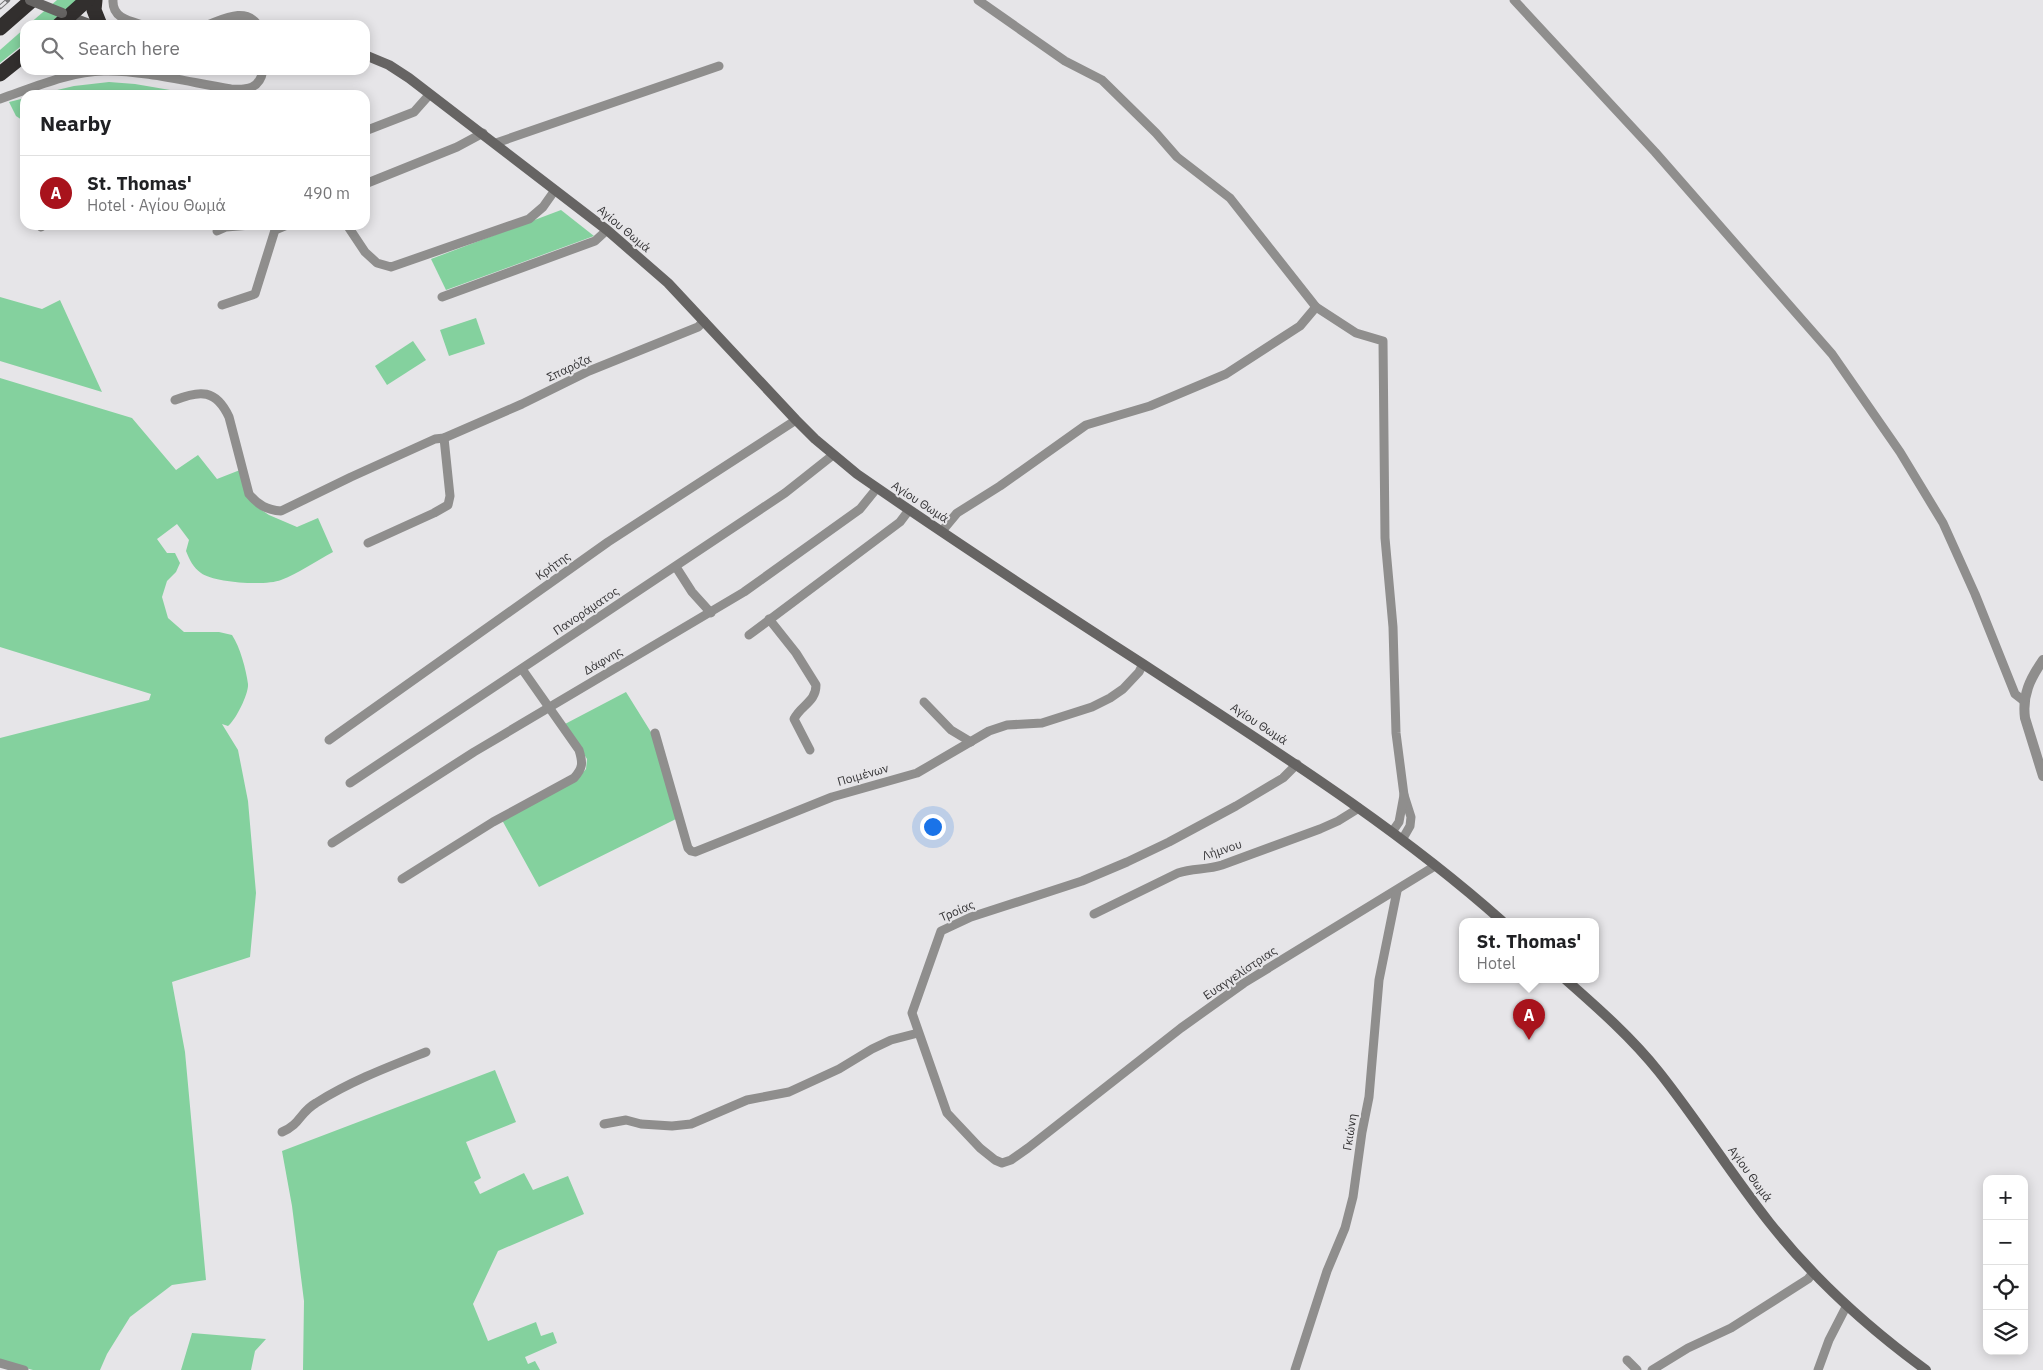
<!DOCTYPE html>
<html lang="en">
<head>
<meta charset="utf-8">
<style>
  :root { --surface:#fff; --page:#f2f2f2; --text:#202124; --muted:#757577; --line:#e0e0e0; --accent:#a8131c }
  body { margin:0; font-family:"IBM Plex Sans",sans-serif; background:var(--page); color:var(--text) }
  .controls { position:absolute; right:15px; bottom:15px; display:grid; overflow:hidden; border-radius:10px; box-shadow:0 2px 12px #0003 }
  .controls button { width:45px; height:45px; display:grid; place-items:center; padding:0; border:0; border-bottom:1px solid var(--line); background:var(--surface); color:var(--text); font:25px sans-serif }
  .you { position:absolute; left:932px; top:826px; width:18px; height:18px; margin:-12px; border:4px solid #fff; border-radius:50%; background:#1a73e8; box-shadow:0 0 0 8px #1a73e833 }
  .badge { display:grid; place-items:center; width:32px; height:32px; border-radius:50%; background:var(--accent); color:#fff; font-size:16px; font-weight:700 }
  .pin { position:absolute; translate:-50% -41px; filter:drop-shadow(0 1px 2px #0008) }
  .pin::after { content:''; position:absolute; top:26px; width:18px; height:15px; background:inherit; clip-path:polygon(0 0,100% 0,50% 100%) }
  .popup { position:absolute; left:1459px; top:918px; width:140px; height:65px; box-sizing:border-box; display:grid; place-content:center; border-radius:10px; background:var(--surface); filter:drop-shadow(0 1px 4px #0005); font-size:16px; white-space:nowrap; color:var(--muted) }
  .popup b { font-size:19px; color:var(--text) }
  .popup::after { content:''; position:absolute; left:50%; top:100%; margin-left:-10px; border:10px solid transparent; border-top-color:var(--surface) }
  .list { margin:0; padding:0; list-style:none }
  h2 { display:flex; justify-content:space-between; align-items:center; height:65px; margin:0; padding:0 20px; font-size:21px }
  h2 small { font-size:16px; font-weight:400; color:var(--muted) }
  .list li { display:grid; grid-template-columns:32px 1fr auto; gap:15px; align-items:center; box-sizing:border-box; height:75px; padding:0 20px; border-top:1px solid var(--line) }
  .list b { display:block; font-size:19px; white-space:nowrap }
  .list p { margin:0; font-size:16px; white-space:nowrap; color:var(--muted) }
  .list em { font-size:16px; font-style:normal; color:var(--muted) }
  .icon { flex:none; width:28px; height:28px; fill:none; stroke:currentColor; stroke-width:2; stroke-linecap:round; stroke-linejoin:round }
  .map { position:relative; flex:none; width:2043px; height:1370px; overflow:hidden }
  .search { position:absolute; background:var(--surface); box-shadow:0 2px 12px #0003; left:20px; top:20px; width:350px; height:55px; display:flex; align-items:center; gap:12px; box-sizing:border-box; padding:0 18px; border-radius:15px; color:var(--muted); font-size:19px }
  .panel { position:absolute; background:var(--surface); box-shadow:0 2px 12px #0003; left:20px; top:90px; width:350px; height:140px; border-radius:15px }
  .map>svg:first-child { display:block }
  .green { fill:#84d19e }
  .lines { fill:none; stroke-linecap:round; stroke-linejoin:round }
  .minor { stroke:#8f8e8d; stroke-width:9 }
  .tertiary { stroke:#8f8e8d; stroke-width:10 }
  .secondary { stroke:#666463; stroke-width:10 }
  .motorway { stroke:#322f2e; stroke-width:15 }
  .rail-casing { stroke:#757476; stroke-width:4.5 }
  .rail { stroke:#e6e5e8; stroke-width:2.5; stroke-dasharray:8; stroke-linecap:butt }
  .secondary-bridge { stroke:#666463; stroke-width:10 }
  .labels { text-anchor:middle; stroke-width:4; stroke-linejoin:round; paint-order:stroke }
  .street-label { font-size:12px; fill:#363537; stroke:#e6e5e8 }
</style>
</head>
<body>
<div class="map">
<svg width="2043" height="1370" viewBox="0 0 2043 1370">
  <rect width="100%" height="100%" fill="#e6e5e8"/>
  <g class="green">
    <path d="M57,0h20l-29,25h-20z"/>
    <path d="M25,28v15l-25,20v-13z"/>
    <path d="M109,82l26,2 35,6 -6,5h-128l38,-9z"/>
    <path d="M25,98v24l-9,-6 -7,-14z"/>
    <path d="M561,210l33,26 -148,54 -15,-31z"/>
    <path d="M0,297l42,12 18,-9 42,92 -102,-31z"/>
    <path d="M476,318l9,26 -36,12 -9,-26z"/>
    <path d="M413,341l13,19 -39,25 -12,-19z"/>
    <path d="M0,378l132,40 44,52 22,-15 19,24 23,-9 17,37 12,8 28,12 21,-9 15,34c-17,9 -34,21 -52,28 -15,6 -67,3 -80,-7 -8,-6 -11,-12 -15,-22l3,-11 -12,-16 -20,15 10,14h8l5,10 -4,9 -9,9 -5,16 6,21 16,14h35l13,3c8,12 14,34 16,49 1,9 -12,36 -20,42l-6,-2 16,26 10,51 8,92 -6,64 -78,25 13,70 21,228 -34,5 -42,32 -23,37 -7,16h-67l-33,-9v-623l149,-38 2,-6 -151,-47z"/>
    <path d="M626,692l28,45 24,81 -139,69 -37,-67 76,-42 8,-9 1,-10 -22,-35z"/>
    <path d="M495,1070l21,52 -50,20 15,36 -7,4 6,12 44,-21 9,17 35,-14 16,38 -86,37 -25,53 15,37 48,-19 5,14 12,-4 4,11 -32,14 3,7 7,-3 5,9h-237l1,-69 -12,-95 -10,-55z"/>
    <path d="M192,1333l74,6 -11,12 -4,19h-70z"/>
  </g>
  <g class="lines">
    <g class="minor">
      <path d="M113,0c-1,18 16,21 30,25"/>
      <path d="M978,0l87,61 37,19 54,53 21,24 53,41 86,109"/>
      <path d="M1514,0l141,152 177,202 68,98 43,71 32,71 40,100 9,7"/>
      <path d="M207,25c17,-6 38,-18 51,0"/>
      <path d="M0,99c32,-11 71,-28 104,-28 38,-1 89,12 127,18 16,1 29,0 32,-19"/>
      <path d="M365,131l49,-19 16,-18"/>
      <path d="M496,143l223,-77"/>
      <path d="M365,184l92,-37 26,-14"/>
      <path d="M347,225l18,27 12,11 14,4 138,-48 14,-12 12,-17"/>
      <path d="M41,227l3,-2"/>
      <path d="M217,231l9,-4 25,-2"/>
      <path d="M442,297l153,-56 12,-11"/>
      <path d="M222,305l33,-11 20,-64 12,-5"/>
      <path d="M175,400c25,-10 41,-11 54,17l20,77c9,11 18,16 32,17l70,-34 84,-38 9,-1 78,-34 67,-33 109,-44 6,-6"/>
      <path d="M942,531l15,-18 43,-27 86,-61 64,-19 76,-32 74,-48 16,-19 40,26 27,8 2,197 8,89 3,106 8,62 7,22 -1,9 -8,14"/>
      <path d="M368,543l66,-30 14,-8 2,-9 -6,-58"/>
      <path d="M676,567l16,25 19,21"/>
      <path d="M769,619l27,34 20,32c0,17 -15,20 -22,34l16,31"/>
      <path d="M749,635l151,-113 9,-12"/>
      <path d="M924,702l27,28 20,12"/>
      <path d="M655,733l33,115 3,3 4,1 137,-55 85,-24 72,-42 18,-6 35,-2 50,-16 18,-9 13,-9 16,-17 4,-8"/>
      <path d="M329,740l279,-198 188,-122"/>
      <path d="M1297,764l-14,14 -47,28 -67,36 -42,20 -45,19 -111,36 -30,14 -29,82 35,100 33,35 15,12 7,3 9,-3 17,-12 153,-120 63,-45 191,-117"/>
      <path d="M350,783l435,-290 48,-38"/>
      <path d="M1392,832l7,-10 5,-27"/>
      <path d="M332,843l142,-91 270,-160 116,-83 17,-21"/>
      <path d="M402,879l91,-57 81,-44c9,-10 9,-15 5,-28l-57,-81"/>
      <path d="M1094,914l84,-41c15,-5 29,-3 44,-8l98,-36 18,-8 21,-13"/>
      <path d="M604,1124l22,-4 15,4 31,2 19,-2 56,-24 42,-8 50,-23 33,-20 19,-9 27,-7"/>
      <path d="M282,1132c19,-8 17,-19 34,-29 35,-22 72,-36 110,-51"/>
      <path d="M1627,1360l10,10"/>
      <path d="M0,1363l24,7"/>
      <path d="M1295,1370l32,-99 18,-43 8,-31 9,-65 7,-35 10,-117 18,-89"/>
      <path d="M1652,1370l36,-22 43,-20 77,-49 5,-6"/>
      <path d="M1818,1370l11,-30 17,-33"/>
    </g>
    <path class="tertiary" d="M2043,660c-13,19 -21,35 -18,58l18,58"/>
    <g class="secondary">
      <path d="M65,15l27,10"/>
      <path d="M365,55l24,10 20,13 198,152 61,53 128,137 19,19 42,35c94,65 190,128 286,190 123,81 249,159 359,257"/>
      <path d="M1565,979c33,29 67,59 94,93 39,49 72,102 110,150 46,58 98,105 157,148"/>
    </g>
    <g class="motorway">
      <path d="M95,0l-1,10 6,15"/>
      <path d="M59,25l28,-25"/>
      <path d="M0,28l32,-28"/>
      <path d="M0,74l25,-20"/>
    </g>
    <defs>
      <path id="rail" d="M0,7l8,-7"/>
    </defs>
    <use href="#rail" class="rail-casing"/>
    <use href="#rail" class="rail"/>
    <path class="secondary-bridge" d="M30,0l32,13"/>
  </g>
  <g class="labels">
    <g class="street-label">
      <text transform="translate(624 229) rotate(40)" y="4">Αγίου Θωμά</text>
      <text transform="translate(569 368) rotate(-25)" y="4">Σπαρόζα</text>
      <text transform="translate(920 502) rotate(33)" y="4">Αγίου Θωμά</text>
      <text transform="translate(553 566) rotate(-35)" y="4">Κρήτης</text>
      <text transform="translate(586 611) rotate(-34)" y="4">Πανοράματος</text>
      <text transform="translate(603 661) rotate(-30)" y="4">Δάφνης</text>
      <text transform="translate(1259 724) rotate(33)" y="4">Αγίου Θωμά</text>
      <text transform="translate(863 775) rotate(-16)" y="4">Ποιμένων</text>
      <text transform="translate(1222 850) rotate(-18)" y="4">Λήμνου</text>
      <text transform="translate(957 911) rotate(-23)" y="4">Τροίας</text>
      <text transform="translate(1240 973) rotate(-34)" y="4">Ευαγγελίστριας</text>
      <text transform="translate(1350 1132) rotate(-81)" y="4">Γκιώνη</text>
      <text transform="translate(1750 1174) rotate(54)" y="4">Αγίου Θωμά</text>
    </g>
  </g>
</svg>
<div class="controls">
<button>+</button>
<button>−</button>
<button><svg class="icon" aria-label="locate" viewBox="0 0 24 24"><circle cx="12" cy="12" r="6"/><path d="M12 2v4M12 18v4M2 12h4M18 12h4"/></svg></button>
<button><svg class="icon" aria-label="layers" viewBox="0 0 24 24"><path d="M12 4l9 5-9 5-9-5zM3 14l9 5 9-5"/></svg></button>
</div>
<div class="you"></div>
<div class="pin badge" style="left:1529px;top:1040px">A</div>
<div class="popup"><b>St. Thomas'</b>Hotel</div>
<div class="search"><svg class="icon" aria-label="search" viewBox="0 0 24 24"><circle cx="10" cy="10" r="6"/><path d="M15 15l6 6"/></svg>Search here</div>
<section class="panel">
<h2>Nearby<small></small></h2>
<ul class="list">
<li><span class="badge">A</span><div><b>St. Thomas'</b><p>Hotel · Αγίου Θωμά</p></div><em>490 m</em></li>
</ul>
</section>
</div>
</body>
</html>
